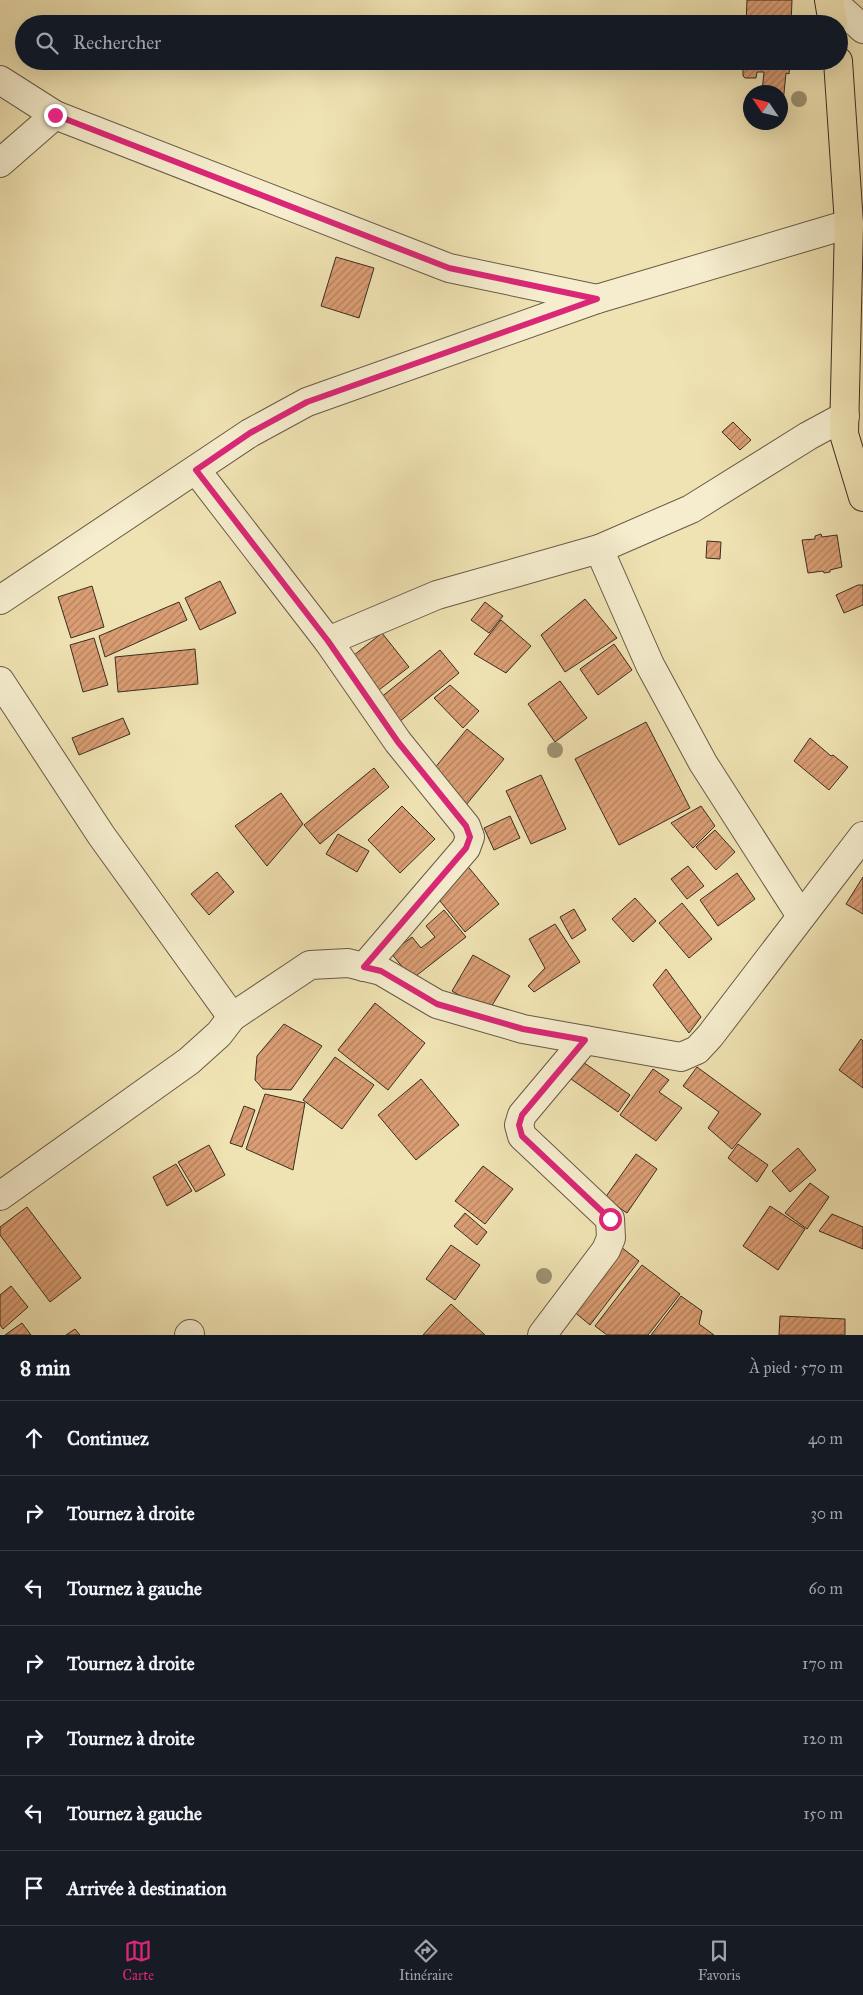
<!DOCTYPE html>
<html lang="fr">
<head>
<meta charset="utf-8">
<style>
  :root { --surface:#171b24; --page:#242831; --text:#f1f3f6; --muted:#9ea1a6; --line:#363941; --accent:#db2777 }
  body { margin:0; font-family:"IM FELL Great Primer",serif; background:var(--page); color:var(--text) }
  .compass { position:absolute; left:743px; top:85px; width:45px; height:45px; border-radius:50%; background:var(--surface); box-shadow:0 5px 20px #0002; rotate:305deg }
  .stop { position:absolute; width:15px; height:15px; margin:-11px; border:4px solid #db2777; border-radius:50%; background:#fff }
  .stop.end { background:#db2777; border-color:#fff; box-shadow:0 1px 5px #0008 }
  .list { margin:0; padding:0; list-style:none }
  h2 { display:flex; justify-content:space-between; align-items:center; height:65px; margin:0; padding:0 20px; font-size:21px }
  h2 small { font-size:16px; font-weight:400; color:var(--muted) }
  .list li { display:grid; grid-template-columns:32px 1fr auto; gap:15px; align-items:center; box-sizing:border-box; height:75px; padding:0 20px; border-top:1px solid var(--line) }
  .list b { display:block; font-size:19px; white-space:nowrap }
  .list em { font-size:16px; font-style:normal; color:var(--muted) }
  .icon { flex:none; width:28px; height:28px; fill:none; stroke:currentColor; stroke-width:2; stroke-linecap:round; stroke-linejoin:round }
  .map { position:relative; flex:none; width:863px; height:1335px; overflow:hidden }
  .search { position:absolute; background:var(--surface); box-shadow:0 5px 20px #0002; left:15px; right:15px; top:15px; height:55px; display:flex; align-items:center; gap:12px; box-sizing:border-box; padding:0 18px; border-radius:28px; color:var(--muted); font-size:19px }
  .sheet { height:590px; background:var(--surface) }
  nav { display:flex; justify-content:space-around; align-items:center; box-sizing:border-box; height:70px; border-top:1px solid var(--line); background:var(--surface); font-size:14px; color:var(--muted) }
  nav a { display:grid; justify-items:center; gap:2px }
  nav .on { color:var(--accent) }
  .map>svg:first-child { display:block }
  .building { fill:url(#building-hatch); stroke:#3a2d22 }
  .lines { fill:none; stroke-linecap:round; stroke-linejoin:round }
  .minor-casing { stroke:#685a46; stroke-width:30 }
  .primary-casing { stroke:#3a2d22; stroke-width:30 }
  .minor { stroke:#f5edce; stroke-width:28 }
  .primary { stroke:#f0e3b3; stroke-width:28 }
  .tree { fill:#9e9372 }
  .route { stroke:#db2777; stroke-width:6 }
</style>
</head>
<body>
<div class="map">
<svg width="863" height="1335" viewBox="0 0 863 1335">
  <defs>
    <pattern id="building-hatch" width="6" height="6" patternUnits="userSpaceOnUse" patternTransform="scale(1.25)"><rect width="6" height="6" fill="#db9e74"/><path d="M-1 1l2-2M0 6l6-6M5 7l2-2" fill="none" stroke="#b3815f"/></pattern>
  </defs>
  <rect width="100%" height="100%" fill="#f0e3b3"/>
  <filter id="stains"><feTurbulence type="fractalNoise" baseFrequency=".004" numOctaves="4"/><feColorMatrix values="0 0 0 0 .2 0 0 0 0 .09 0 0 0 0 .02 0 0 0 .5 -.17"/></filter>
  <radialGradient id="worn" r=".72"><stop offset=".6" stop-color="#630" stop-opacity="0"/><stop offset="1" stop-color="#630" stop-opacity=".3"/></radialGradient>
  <g class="building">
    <path d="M747,0h45l-1,24h-45z"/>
    <path d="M743,61h47l-1,13 -3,-1 -3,30 -3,-1v-10h-18l2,-20h-7l-1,6h-11l-2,-2z"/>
    <path d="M336,257l38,11 -15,50 -38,-12z"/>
    <path d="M733,422l18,18 -11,10 -18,-18z"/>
    <path d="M821,534l1,3 15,-2 5,32 -12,3v2l-6,1 -1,-2 -15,2 -6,-33 13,-1v-3z"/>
    <path d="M707,541l14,1 -1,17 -14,-1z"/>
    <path d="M220,581l16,32 -36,17 -15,-32z"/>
    <path d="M858,585h5v20l-19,8 -8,-18z"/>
    <path d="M92,586l12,41 -33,11 -13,-41z"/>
    <path d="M585,599l32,39 -52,34 -24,-37z"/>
    <path d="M179,602l8,18 -82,37 -6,-21z"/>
    <path d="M485,602l18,14 -14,17 -18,-13z"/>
    <path d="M501,620l30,26 -25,27 -32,-19z"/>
    <path d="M382,633l27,34 -34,26 -26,-34z"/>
    <path d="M94,638l14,47 -25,7 -13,-47z"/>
    <path d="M614,644l18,26 -34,25 -18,-26z"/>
    <path d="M195,649l3,35 -80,8 -3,-35z"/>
    <path d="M440,650l19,23 -60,49 -19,-24z"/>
    <path d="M560,681l27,37 -32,24 -27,-38z"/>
    <path d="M450,685l29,26 -16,17 -29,-30z"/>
    <path d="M123,718l7,16 -51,21 -7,-17z"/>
    <path d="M646,722l44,86 -71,37 -44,-86z"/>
    <path d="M467,729l37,30 -38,46 -37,-30z"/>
    <path d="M810,738l21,18 2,-1 15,12 -19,23 -35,-29z"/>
    <path d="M374,768l15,19 -69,57 -16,-19z"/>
    <path d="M541,775l25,54 -35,15 -25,-53z"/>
    <path d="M281,793l22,31 -36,42 -32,-40z"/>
    <path d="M402,806l33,33 -35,34 -32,-33z"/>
    <path d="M701,806l14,20 -22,22 -22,-25z"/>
    <path d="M510,816l10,22 -26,12 -10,-22z"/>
    <path d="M715,830l20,22 -19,18 -20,-23z"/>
    <path d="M338,834l31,17 -12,21 -31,-18z"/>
    <path d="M465,863l34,41 -34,28 -33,-41z"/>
    <path d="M688,866l16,20 -17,13 -16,-20z"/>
    <path d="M217,872l17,20 -25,23 -18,-21z"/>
    <path d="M737,873l18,26 -37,27 -18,-26z"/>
    <path d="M863,877v37l-17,-10z"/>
    <path d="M635,898l21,23 -23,21 -21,-23z"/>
    <path d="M682,903l30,36 -23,19 -30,-35z"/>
    <path d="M574,909l12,21 -14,9 -12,-22z"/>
    <path d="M444,910l22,27 -54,42 -21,-26 21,-16 9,11 14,-11 -9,-11z"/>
    <path d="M555,924l25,38 -46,30 -6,-6 17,-18 -16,-29z"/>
    <path d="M473,955l37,21 -22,36 -36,-21z"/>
    <path d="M666,969l35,48 -12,16 -36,-48z"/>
    <path d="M375,1003l50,40 -37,47 -50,-40z"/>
    <path d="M284,1024l38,22 -31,44 -28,-1 -8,-9 2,-24z"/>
    <path d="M861,1039l2,2v47l-24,-18z"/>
    <path d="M335,1057l39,28 -32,44 -39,-29z"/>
    <path d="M583,1062l47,33 -12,17 -47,-33z"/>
    <path d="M697,1067l64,47 -29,35 -24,-21 11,-16 -36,-26z"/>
    <path d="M653,1069l16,11 -10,12 23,16 -26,33 -36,-26z"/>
    <path d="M421,1079l38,46 -43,35 -38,-45z"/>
    <path d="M265,1094l40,9 -12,67 -47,-21z"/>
    <path d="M244,1106l11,4 -13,37 -12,-4z"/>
    <path d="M738,1144l30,21 -11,17 -29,-24z"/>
    <path d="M209,1145l16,30 -29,17 -18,-30z"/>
    <path d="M798,1148l18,22 -26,22 -18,-21z"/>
    <path d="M636,1154l21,15 -30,44 -22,-15z"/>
    <path d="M176,1164l16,27 -25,15 -14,-29z"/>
    <path d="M483,1166l30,23 -28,35 -30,-23z"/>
    <path d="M810,1183l19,14 -22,32 -22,-16z"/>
    <path d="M770,1206l35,23 -27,41 -35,-24z"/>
    <path d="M27,1207l54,71 -31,24 -50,-67v-8z"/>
    <path d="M465,1213l22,19 -10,13 -23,-19z"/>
    <path d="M832,1214l31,13v22l-44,-18z"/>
    <path d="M451,1245l29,20 -25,35 -29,-21z"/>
    <path d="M621,1247l18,14 -49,64 -18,-15z"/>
    <path d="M642,1265l38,29 -32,41h-41l-12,-9z"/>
    <path d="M11,1286l17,21 -25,22 -3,-4v-30z"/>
    <path d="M681,1296l21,15 -3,13 15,11h-63z"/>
    <path d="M451,1304l34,31h-62z"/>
    <path d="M780,1316l65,3v16h-66z"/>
    <path d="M22,1323l9,12h-26z"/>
    <path d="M75,1329l5,6h-14z"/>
  </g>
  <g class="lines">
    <defs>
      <g id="minor">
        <path d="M831,0l32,29"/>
        <path d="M0,80l55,35 394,153 148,31"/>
        <path d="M0,163l55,-48"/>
        <path d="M196,470l132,171 109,-46 162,-46"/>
        <path d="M0,600l250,-167 57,-31 290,-103 252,-75"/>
        <path d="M328,641l70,101 68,84 4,11 -4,11 -102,119"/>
        <path d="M0,681l101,154 131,182"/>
        <path d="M801,916l-98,-153 -53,-98 -51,-116 92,-40 117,-73 37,-20"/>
        <path d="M0,1196l189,-135 30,-27 13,-17 78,-52 38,-2 33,8 56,33 86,25 158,28 16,-7 13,-14 153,-200"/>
        <path d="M189,1335l1,-1"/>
        <path d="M542,1335l64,-85 5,-12 -1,-19 -88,-83 -3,-11 3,-10 63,-75"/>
      </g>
      <g id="primary">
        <path d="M829,0l4,24"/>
        <path d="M838,61l11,163 -5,210 19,63"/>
      </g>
    </defs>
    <use href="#minor" class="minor-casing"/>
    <use href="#primary" class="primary-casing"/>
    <use href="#minor" class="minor"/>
    <use href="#primary" class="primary"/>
  </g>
  <g class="tree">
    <circle cx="799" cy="99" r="8"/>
    <circle cx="555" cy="750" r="8"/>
    <circle cx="544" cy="1276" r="8"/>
  </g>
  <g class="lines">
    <path class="route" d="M55,115l394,153 148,31 -290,103 -57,31 -54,37 132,171 70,101 68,84 4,11 -4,11 -102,119 17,4 56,33 86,25 62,11 -63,75 -3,10 3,11 88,83"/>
  </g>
  <rect width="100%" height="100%" filter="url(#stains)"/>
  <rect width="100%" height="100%" fill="url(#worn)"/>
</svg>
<svg class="compass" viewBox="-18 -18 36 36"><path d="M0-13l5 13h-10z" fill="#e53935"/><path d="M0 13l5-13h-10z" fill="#9ea1a6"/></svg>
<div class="stop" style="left:610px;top:1219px"></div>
<div class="stop end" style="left:55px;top:115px"></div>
<div class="search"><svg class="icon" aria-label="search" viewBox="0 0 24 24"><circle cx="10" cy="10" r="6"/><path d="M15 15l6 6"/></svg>Rechercher</div>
</div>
<section class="sheet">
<h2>8 min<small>À pied · 570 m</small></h2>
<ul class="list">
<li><svg class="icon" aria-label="ahead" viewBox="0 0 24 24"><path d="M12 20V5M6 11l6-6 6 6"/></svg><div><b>Continuez</b></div><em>40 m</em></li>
<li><svg class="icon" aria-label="right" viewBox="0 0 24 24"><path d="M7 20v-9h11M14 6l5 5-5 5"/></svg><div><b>Tournez à droite</b></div><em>30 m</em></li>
<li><svg class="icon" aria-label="left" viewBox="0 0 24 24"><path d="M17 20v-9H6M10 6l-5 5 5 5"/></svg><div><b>Tournez à gauche</b></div><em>60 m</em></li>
<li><svg class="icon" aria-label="right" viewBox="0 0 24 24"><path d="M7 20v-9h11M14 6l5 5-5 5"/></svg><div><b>Tournez à droite</b></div><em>170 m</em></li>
<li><svg class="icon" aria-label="right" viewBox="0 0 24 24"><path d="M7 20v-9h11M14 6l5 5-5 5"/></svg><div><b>Tournez à droite</b></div><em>120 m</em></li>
<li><svg class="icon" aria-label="left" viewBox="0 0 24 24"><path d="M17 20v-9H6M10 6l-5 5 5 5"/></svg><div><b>Tournez à gauche</b></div><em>150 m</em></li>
<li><svg class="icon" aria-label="arrive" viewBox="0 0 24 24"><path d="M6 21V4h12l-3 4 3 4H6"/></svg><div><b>Arrivée à destination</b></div></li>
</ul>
</section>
<nav>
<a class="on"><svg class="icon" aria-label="map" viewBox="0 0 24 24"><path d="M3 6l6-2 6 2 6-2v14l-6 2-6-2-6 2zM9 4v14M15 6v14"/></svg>Carte</a>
<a><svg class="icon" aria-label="directions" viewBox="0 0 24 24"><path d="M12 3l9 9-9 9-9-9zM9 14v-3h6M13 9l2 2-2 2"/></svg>Itinéraire</a>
<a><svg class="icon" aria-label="saved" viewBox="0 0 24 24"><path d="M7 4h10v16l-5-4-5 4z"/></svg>Favoris</a>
</nav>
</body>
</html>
